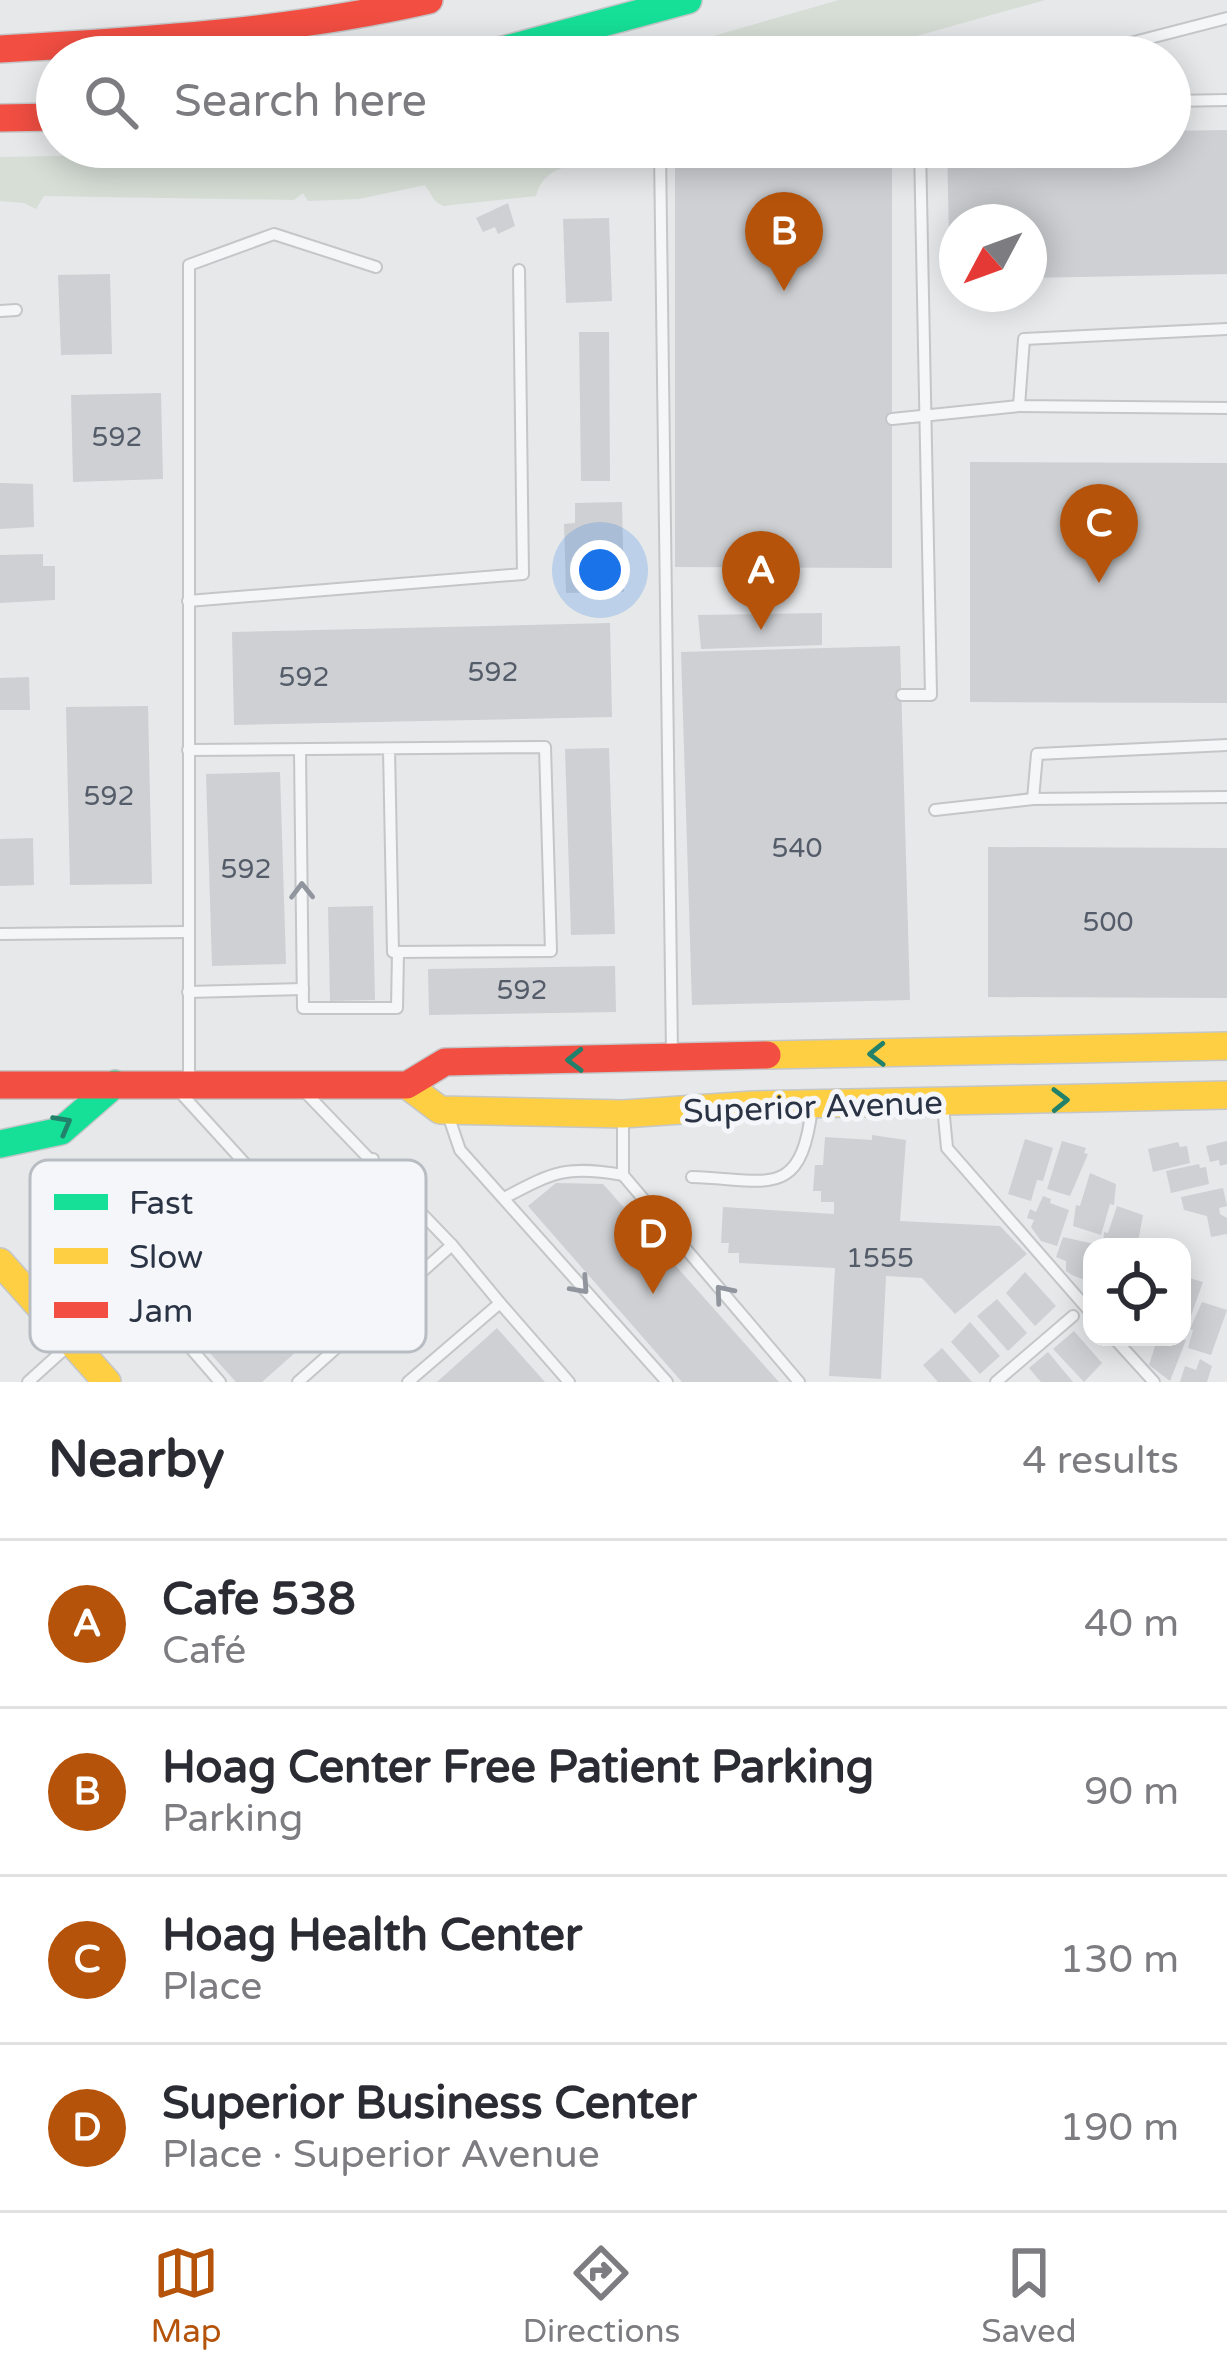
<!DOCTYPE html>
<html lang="en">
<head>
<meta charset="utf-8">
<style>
  :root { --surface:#fff; --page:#f7f7f7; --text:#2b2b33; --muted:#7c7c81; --line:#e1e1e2; --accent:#b45309 }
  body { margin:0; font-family:"Varela Round",sans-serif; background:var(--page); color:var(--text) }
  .controls { position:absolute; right:36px; bottom:36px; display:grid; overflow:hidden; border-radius:24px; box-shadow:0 6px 30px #0003 }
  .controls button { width:108px; height:108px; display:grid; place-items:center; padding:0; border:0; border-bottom:3px solid var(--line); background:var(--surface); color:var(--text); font:60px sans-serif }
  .compass { position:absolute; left:939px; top:204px; width:108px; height:108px; border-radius:50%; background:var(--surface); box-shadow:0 6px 30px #0003; rotate:229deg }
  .you { position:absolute; left:600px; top:570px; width:42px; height:42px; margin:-30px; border:9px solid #fff; border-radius:50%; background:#1a73e8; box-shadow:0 0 0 18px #1a73e833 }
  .badge { display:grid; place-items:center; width:78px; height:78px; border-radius:50%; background:var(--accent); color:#fff; font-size:39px; font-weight:700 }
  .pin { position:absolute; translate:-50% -99px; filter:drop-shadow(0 3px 6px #0008) }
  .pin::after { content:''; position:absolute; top:63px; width:42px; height:36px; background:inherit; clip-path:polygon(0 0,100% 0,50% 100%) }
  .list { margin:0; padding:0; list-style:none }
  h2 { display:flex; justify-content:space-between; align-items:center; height:156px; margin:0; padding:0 48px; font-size:51px }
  h2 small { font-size:39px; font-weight:400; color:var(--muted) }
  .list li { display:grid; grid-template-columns:78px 1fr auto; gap:36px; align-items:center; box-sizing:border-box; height:168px; padding:0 48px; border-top:3px solid var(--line) }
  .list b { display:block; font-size:45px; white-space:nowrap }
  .list p { margin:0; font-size:39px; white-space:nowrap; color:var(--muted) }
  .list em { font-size:39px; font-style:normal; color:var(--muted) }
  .icon { flex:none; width:66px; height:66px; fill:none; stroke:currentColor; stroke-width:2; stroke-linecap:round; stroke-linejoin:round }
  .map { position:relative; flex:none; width:1227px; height:1382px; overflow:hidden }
  .search { position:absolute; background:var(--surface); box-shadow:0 6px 30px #0003; left:36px; right:36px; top:36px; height:132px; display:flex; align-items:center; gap:30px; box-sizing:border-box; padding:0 42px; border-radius:66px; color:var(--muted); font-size:45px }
  .sheet { height:828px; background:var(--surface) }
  nav { display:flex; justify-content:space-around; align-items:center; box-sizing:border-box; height:168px; border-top:3px solid var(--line); background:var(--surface); font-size:33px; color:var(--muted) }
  nav a { display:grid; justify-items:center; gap:6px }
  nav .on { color:var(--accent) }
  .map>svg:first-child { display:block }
  .green { fill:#d6ded6 }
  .building { fill:#ced0d3 }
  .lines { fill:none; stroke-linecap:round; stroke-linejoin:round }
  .lane-casing { stroke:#c4c6c8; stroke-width:14 }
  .fast-casing { stroke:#c4c6c8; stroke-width:30 }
  .slow-casing { stroke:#c4c6c8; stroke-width:30 }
  .jam-casing { stroke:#c4c6c8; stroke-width:30 }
  .lane { stroke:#f5f6f7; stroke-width:10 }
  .fast { stroke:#16e098; stroke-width:27 }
  .slow { stroke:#ffcf43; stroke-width:27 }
  .jam { stroke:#f24e42; stroke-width:27 }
  .oneway { stroke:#90959e }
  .oneway2 { stroke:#22816a }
  .labels { text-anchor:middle; stroke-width:10; stroke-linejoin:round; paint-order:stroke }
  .number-label { font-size:27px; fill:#545c69 }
  .street-label { font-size:33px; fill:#2b3445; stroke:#f4f6f9 }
  .key { fill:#f4f6f9; stroke:#b8bcc3; stroke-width:3 }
  .key-label { font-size:33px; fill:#2b3445 }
</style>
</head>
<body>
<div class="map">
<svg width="1227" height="1382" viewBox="0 0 1227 1382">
  <rect width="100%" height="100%" fill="#e6e8ea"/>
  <g class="green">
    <path d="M839,0h206l-203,57h-202z"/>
    <path d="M189,147h447l-15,17c-33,2 -74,-7 -85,32l-93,10 -8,-5 -10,-16 -66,14 -51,2 -5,-8 -9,7 -250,-4 -8,13 -12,-6 -24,-2v-44l119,-2z"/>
  </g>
  <g class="building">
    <path d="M1227,130v144l-198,4v-56h-72v57h-7l-3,-132h223v-16z"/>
    <path d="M675,162l217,1v405l-217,-1z"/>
    <path d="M508,203l7,23 -17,8 -3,-7 -12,5 -7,-14z"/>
    <path d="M609,218l3,83 -46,2 -3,-84z"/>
    <path d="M110,274l2,80 -51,1 -3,-80z"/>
    <path d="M579,332h30l1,149h-29z"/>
    <path d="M161,393l2,86 -90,3 -2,-87z"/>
    <path d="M970,462l257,1v240l-257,-1z"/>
    <path d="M0,483l33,1 1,43 -34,2z"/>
    <path d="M622,502l2,90 -58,1 -2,-69 11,-1v-20z"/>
    <path d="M43,554v12h12v34l-55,3v-48z"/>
    <path d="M822,613v32l-121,4 -3,-34z"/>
    <path d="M610,623l2,94 -378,8 -2,-93z"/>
    <path d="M900,646l10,354 -218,5 -11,-353z"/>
    <path d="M29,677l1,33h-30v-32z"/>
    <path d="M148,706l4,178 -82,1 -4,-178z"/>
    <path d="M609,748l6,186 -44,1 -6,-186z"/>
    <path d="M280,772l6,192 -74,2 -6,-192z"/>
    <path d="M33,838l1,47 -34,1v-47z"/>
    <path d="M988,847l239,1v150l-239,-1z"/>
    <path d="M373,906l2,94 -45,1 -2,-94z"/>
    <path d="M615,966l1,46 -187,3 -1,-46z"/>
    <path d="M872,1135l34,5 -6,81 100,5 27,28 -72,60 -33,-36 -36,-2 -5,103 -52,-3 6,-108 -96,-5v-10h-11l1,-10h-8l2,-36 111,7v-12h-13v-11h-8l2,-26h8l2,-28 47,3z"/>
    <path d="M1025,1139l28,9 -10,33 -6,-1 -6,21 -23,-7z"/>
    <path d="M1062,1141l24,7 -2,5 4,1 -18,42 -23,-7z"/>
    <path d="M1227,1141v23l-7,2 -1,-6 -9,2 -4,-16z"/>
    <path d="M1178,1142l2,5 7,-1 3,17 -37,9 -5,-23z"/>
    <path d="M1199,1164l1,4 6,-1 3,17 -38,9 -5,-22z"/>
    <path d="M1090,1173l26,11 -2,21 -4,-1 -9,31 -28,-9 3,-21 4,1z"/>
    <path d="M556,1183l47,1 176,198h-97l-154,-176z"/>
    <path d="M376,1185l48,54 -162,143h-26l-37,-41z"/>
    <path d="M1223,1188l4,18 -8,2 1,6 7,4v16l-16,3 -4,-21 -23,-6 -3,-13z"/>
    <path d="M1043,1196l8,3 -1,4 19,7 -12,36 -16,-5 -10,-14 3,-7 -7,-2 3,-9 6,3z"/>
    <path d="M1117,1206l26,9 -6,32h-45l-7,33 -13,-5 -6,-4v-10l-10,-4 7,-20 40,9 1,-14 4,1z"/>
    <path d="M1025,1272l31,34 -21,20 -29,-33z"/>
    <path d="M1182,1276l21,6 -15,42 -6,-2z"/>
    <path d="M997,1299l30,34 -19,18 -31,-35z"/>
    <path d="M1202,1302l25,8 -16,45 -23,-7 5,-18 -3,-1z"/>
    <path d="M970,1322l30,34 -20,18 -29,-32z"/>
    <path d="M497,1328l48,54h-108z"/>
    <path d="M1074,1331l28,32 -18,19 -31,-33z"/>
    <path d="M1158,1337l28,3 -16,41 -21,-16z"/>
    <path d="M942,1348l30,34h-34l-15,-17z"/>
    <path d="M1048,1352l25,30h-32l-12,-14z"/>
    <path d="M1200,1359l12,7 -5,16h-27l5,-16 11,4z"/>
  </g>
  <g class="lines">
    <defs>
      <g id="lane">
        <path d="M1076,57l151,-39"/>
        <path d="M1170,101l57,-1"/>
        <path d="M0,311l16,-1"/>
        <path d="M1227,329l-203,10 -5,67 208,2"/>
        <path d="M892,419l127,-13"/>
        <path d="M188,601l335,-27 -4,-304"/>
        <path d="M902,695h29l-11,-548"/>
        <path d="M1227,745l-190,9 -4,45 194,-2"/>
        <path d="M188,750l357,-3 6,204 -158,1 -4,-203"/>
        <path d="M300,750l3,258h94l1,-56"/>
        <path d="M935,810l98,-11"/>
        <path d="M0,934l188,-2"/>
        <path d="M188,992l115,-3"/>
        <path d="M672,1054l-12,-902 24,-5"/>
        <path d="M189,1080v-815l85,-31 102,33"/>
        <path d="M178,1090l122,134 73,-65"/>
        <path d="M943,1106l4,42 145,166"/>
        <path d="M447,1112l13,38 207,232"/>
        <path d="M623,1175v-57"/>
        <path d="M692,1177c75,2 109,25 120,-70"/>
        <path d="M60,1197l160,185"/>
        <path d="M504,1198c50,-26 61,-33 119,-23l176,207"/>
        <path d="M452,1245l48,58"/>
        <path d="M1113,1337l41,45"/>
        <path d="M28,1382l41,-37"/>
        <path d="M298,1382l154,-137 -146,-152"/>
        <path d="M408,1382l92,-79 69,79"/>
        <path d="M996,1382l77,-66"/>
      </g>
      <g id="fast">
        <path d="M477,57l211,-57"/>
        <path d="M0,1144l61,-13 54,-47"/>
      </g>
      <g id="slow">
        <path d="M767,1055l460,-9"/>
        <path d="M407,1085l33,25 183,4 130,-9 474,-10"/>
        <path d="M0,1262l107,120"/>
      </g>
      <g id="jam">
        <path d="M0,49c144,-8 288,-17 429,-49"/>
        <path d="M0,118l57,-1"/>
        <path d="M0,1085h407l38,-23 322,-7"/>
      </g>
    </defs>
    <use href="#lane" class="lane-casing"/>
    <use href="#fast" class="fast-casing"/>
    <use href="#slow" class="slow-casing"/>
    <use href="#jam" class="jam-casing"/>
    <use href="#lane" class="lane"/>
    <use href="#fast" class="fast"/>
    <use href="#slow" class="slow"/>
    <use href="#jam" class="jam"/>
  </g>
  <defs><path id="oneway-chevron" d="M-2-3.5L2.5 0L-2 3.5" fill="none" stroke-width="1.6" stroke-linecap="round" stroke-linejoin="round" transform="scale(3)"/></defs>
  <g class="oneway">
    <use href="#oneway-chevron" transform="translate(302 891) rotate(-91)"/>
    <use href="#oneway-chevron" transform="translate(581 1286) rotate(48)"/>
    <use href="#oneway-chevron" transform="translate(723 1293) rotate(-130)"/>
  </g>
  <g class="oneway2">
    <use href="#oneway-chevron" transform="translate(877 1054) rotate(179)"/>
    <use href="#oneway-chevron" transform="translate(575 1060) rotate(179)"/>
    <use href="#oneway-chevron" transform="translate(1060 1100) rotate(-1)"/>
    <use href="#oneway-chevron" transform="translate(63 1124) rotate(-29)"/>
  </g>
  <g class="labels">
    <g class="number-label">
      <text x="117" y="446">592</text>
      <text x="493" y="681">592</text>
      <text x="304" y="686">592</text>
      <text x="109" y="805">592</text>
      <text x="797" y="857">540</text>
      <text x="246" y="878">592</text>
      <text x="1108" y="931">500</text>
      <text x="522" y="999">592</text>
      <text x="880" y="1267">1555</text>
    </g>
    <g class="street-label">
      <text transform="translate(813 1106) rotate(-2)" y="12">Superior Avenue</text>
    </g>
  </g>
  <rect x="30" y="1160" width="396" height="192" rx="18" class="key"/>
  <rect x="54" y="1194" width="54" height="16" fill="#16e098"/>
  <rect x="54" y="1248" width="54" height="16" fill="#ffcf43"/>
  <rect x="54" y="1302" width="54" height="16" fill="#f24e42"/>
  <g class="key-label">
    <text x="129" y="1214">Fast</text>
    <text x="129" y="1268">Slow</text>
    <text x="129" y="1322">Jam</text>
  </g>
</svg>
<div class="controls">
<button><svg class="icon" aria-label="locate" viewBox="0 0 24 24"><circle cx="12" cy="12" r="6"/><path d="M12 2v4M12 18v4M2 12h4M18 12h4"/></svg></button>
</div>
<svg class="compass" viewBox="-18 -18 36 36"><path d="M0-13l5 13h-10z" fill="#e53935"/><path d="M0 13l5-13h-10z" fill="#7c7c81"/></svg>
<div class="you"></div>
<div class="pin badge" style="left:761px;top:630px">A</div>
<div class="pin badge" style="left:784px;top:291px">B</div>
<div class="pin badge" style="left:1099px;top:583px">C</div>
<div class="pin badge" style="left:653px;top:1294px">D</div>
<div class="search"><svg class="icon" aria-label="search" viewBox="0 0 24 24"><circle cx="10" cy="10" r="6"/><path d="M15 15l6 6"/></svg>Search here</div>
</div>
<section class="sheet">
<h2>Nearby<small>4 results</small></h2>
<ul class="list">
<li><span class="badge">A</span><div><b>Cafe 538</b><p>Café</p></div><em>40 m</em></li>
<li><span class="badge">B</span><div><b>Hoag Center Free Patient Parking</b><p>Parking</p></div><em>90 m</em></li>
<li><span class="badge">C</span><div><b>Hoag Health Center</b><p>Place</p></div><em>130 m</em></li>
<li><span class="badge">D</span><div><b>Superior Business Center</b><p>Place · Superior Avenue</p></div><em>190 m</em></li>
</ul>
</section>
<nav>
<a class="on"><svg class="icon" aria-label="map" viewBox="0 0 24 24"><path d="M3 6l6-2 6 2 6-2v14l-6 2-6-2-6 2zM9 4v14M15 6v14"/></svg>Map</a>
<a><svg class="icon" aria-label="directions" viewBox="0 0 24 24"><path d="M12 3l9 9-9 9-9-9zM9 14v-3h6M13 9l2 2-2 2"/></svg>Directions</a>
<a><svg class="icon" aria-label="saved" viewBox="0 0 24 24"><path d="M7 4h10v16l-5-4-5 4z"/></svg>Saved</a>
</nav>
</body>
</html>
